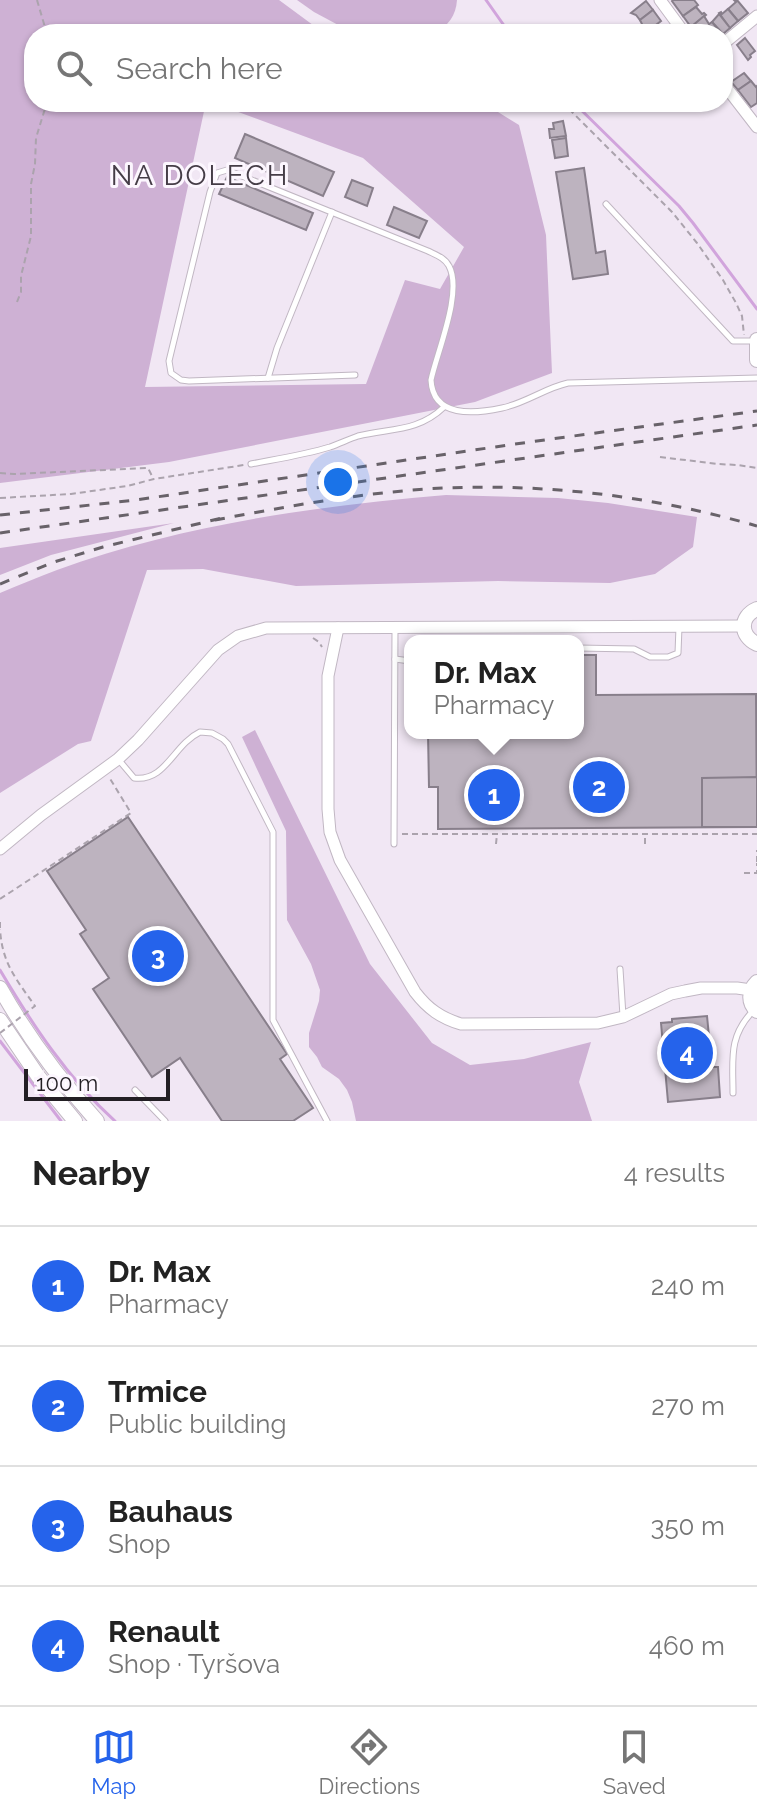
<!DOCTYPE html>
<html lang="en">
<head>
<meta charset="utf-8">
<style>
  :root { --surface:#fff; --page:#f2f2f2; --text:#222; --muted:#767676; --line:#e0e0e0; --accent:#2563eb }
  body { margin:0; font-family:Raleway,sans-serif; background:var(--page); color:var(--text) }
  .scale { position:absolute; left:24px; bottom:20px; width:146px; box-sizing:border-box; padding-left:8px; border:4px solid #231f24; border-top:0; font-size:22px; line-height:28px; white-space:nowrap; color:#231f24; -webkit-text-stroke:6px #fcf6fe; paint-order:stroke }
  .you { position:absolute; left:338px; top:482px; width:28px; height:28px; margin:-20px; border:6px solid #fff; border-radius:50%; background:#1a73e8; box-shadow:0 0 0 12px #1a73e833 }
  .badge { display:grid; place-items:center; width:52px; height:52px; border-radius:50%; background:var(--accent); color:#fff; font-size:26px; font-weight:700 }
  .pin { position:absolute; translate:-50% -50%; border:4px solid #fff; box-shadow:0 2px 8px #0006 }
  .popup { position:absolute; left:404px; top:635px; width:180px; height:104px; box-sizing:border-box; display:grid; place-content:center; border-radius:16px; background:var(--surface); filter:drop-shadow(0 2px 6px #0005); font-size:26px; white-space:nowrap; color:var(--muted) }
  .popup b { font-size:30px; color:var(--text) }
  .popup::after { content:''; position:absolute; left:50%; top:100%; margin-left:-16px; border:16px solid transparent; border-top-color:var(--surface) }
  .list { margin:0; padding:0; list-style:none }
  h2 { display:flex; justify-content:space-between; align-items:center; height:104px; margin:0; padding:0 32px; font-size:34px }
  h2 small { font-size:26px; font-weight:400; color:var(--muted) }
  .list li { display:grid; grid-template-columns:52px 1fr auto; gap:24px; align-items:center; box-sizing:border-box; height:120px; padding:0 32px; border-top:2px solid var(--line) }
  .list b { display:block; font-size:30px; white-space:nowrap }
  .list p { margin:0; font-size:26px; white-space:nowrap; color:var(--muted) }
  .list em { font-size:26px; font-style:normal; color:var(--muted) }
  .icon { flex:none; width:44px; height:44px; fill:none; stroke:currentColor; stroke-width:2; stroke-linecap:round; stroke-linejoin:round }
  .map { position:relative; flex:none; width:757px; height:1121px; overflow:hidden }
  .search { position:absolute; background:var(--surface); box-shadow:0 2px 6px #0004; left:24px; right:24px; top:24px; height:88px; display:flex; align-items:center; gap:20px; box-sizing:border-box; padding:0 28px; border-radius:32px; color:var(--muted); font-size:30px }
  .sheet { height:584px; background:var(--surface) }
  nav { display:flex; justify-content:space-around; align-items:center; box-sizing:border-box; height:112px; border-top:2px solid var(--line); background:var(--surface); font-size:22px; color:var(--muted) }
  nav a { display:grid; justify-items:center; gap:4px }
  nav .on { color:var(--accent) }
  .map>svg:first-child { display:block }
  .green { fill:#ceb1d4 }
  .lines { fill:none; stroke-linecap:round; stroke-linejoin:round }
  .stream { stroke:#d1a4dc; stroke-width:3 }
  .building { fill:#bdb3bf; stroke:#887f8b; stroke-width:2 }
  .service-casing { stroke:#c1b7c3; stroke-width:7 }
  .minor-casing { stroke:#c1b7c3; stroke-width:13 }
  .secondary-casing { stroke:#c1b7c3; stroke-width:16 }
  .path { stroke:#aba3ad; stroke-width:2; stroke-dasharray:6 4; stroke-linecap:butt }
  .service { stroke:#fff; stroke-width:5 }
  .minor { stroke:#fff; stroke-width:11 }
  .secondary { stroke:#fff; stroke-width:14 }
  .rail { stroke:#686269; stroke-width:3; stroke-dasharray:10 10; stroke-linecap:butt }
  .path-bridge { stroke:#aba3ad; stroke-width:2; stroke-dasharray:6 4; stroke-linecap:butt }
  .labels { text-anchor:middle; stroke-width:6; stroke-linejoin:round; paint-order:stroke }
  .neighbourhood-label { font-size:28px; letter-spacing:2px; fill:#453d47; stroke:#fcf6fe }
</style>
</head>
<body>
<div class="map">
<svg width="757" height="1121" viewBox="0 0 757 1121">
  <rect width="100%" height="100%" fill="#f1e7f4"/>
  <g class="green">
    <path d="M0,0h279l38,28 21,6h-304v68h172l-61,285 221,-3 39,-104 35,9 24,-42 -101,-89 -152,-56h271l37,23 27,110 6,138 -77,29 -306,60 -169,21z"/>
    <path d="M297,0h160c-1,16 -9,25 -22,34h-80l-41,-22z"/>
    <path d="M446,495l112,3 50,5 89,14 -4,30 -38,27 -45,9 -112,-2 -202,5 -93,-17 -56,1 -56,171 -13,3 -78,49v-200c19,-8 38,-16 57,-23 124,-45 258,-64 389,-75z"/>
    <path d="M174,523l-123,32 -51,20v-27z"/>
    <path d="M255,730l115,234 62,79 38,22 54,-6 67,-17 -12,40 13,39h-236l-4,-19 -5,-12 -8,-11 -17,-12 -5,-10 -8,-10v-14l10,-32 1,-11 -9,-26 -24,-44 -1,-89 -44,-94z"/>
  </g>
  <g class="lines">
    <g class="stream">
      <path d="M486,0l24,34"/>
      <path d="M573,102l106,104 14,17 64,86"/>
      <path d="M0,970c32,54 68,109 115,151"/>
      <path d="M0,1041l61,80"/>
    </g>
  </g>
  <g class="building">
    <path d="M673,0h21l4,5 -15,11 -11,-15z"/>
    <path d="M734,0h3l11,13 -10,8 -10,-12 8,-7z"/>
    <path d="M646,1l7,9 -13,10 -4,-5 -5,-2z"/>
    <path d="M696,7l6,7 2,-1 2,2 -15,12 -8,-11z"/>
    <path d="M728,9l10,12 -8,7 -11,-15 2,-1 1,2z"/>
    <path d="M653,10l8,11 -13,10 -2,-4 -4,3 -1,-2 1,-4 -2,-4z"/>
    <path d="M719,14l11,14 -7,6 -11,-12z"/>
    <path d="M704,16l5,8 3,-2 10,12h-26l-5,-7z"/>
    <path d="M745,38l10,13 -5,4 1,2 -3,3 -11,-15z"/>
    <path d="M744,73l7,8 -13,9 -7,-8z"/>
    <path d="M751,81l5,6 1,-1v17l-6,4 -13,-17z"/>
    <path d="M563,121l3,15 -16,2 -1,-9h5l-1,-6z"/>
    <path d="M245,134l89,38 -11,24 -88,-38z"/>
    <path d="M566,138l2,18 -13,2 -3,-18z"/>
    <path d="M584,168l12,85 9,-2 3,23 -35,5 -17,-107z"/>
    <path d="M227,177l86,36 -7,17 -87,-36z"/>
    <path d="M352,180l21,8 -6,18 -22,-9z"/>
    <path d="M394,207l33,14 -8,17 -32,-13z"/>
    <path d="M578,655h18v40l160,-1 1,133 -319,2v-42h-9l-1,-54h150z"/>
    <path d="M757,777v50h-55v-49z"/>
    <path d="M128,817l159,237 -7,5 33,49 -20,13h-71l-42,-63 -28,19 -59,-88 16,-11 -29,-44 6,-4 -39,-59z"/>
    <path d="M707,1016l5,51h6l2,30 -52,5 -7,-79 11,-1v-3z"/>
  </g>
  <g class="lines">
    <defs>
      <g id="service">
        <path d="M606,204l127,137h22"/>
        <path d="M355,375l-166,6 -8,-1 -10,-7 -2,-12 41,-169 7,-19 10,-3 201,81c8,4 17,7 21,15 14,26 -12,86 -18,114 2,38 43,34 71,28 24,-5 43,-20 66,-25l189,-5"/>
        <path d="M268,378l9,-30 55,-136"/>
        <path d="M251,464c26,-5 53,-9 79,-17 9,-3 19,-8 28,-11 33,-8 60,-4 86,-29"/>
        <path d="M578,648l56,1 16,8h18l10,-4 1,-26"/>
        <path d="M395,659l15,2"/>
        <path d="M118,759l16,19c32,4 39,-33 66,-46l12,1 11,6 5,5 45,88v188l54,101"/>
        <path d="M394,844l1,-215"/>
        <path d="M620,969l3,47"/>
        <path d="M135,1090l30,31"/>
        <path d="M733,1093c0,-34 -5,-57 21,-83"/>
      </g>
      <g id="minor">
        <path d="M660,0l25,34"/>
        <path d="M723,44l34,-28"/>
        <path d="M723,83l34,44"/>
        <path d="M338,628l-10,48v133l2,23 10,28 75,132c13,17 26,26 46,32l137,-1 25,-6 48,-23 14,-3 16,-3h36l14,2"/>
        <path d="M0,849l41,-34 77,-56 20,-19 80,-90 20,-14 28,-8 477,-2"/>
      </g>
      <g id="secondary">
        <path d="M757,340v20"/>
        <path d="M757,609c-18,8 -17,27 0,35"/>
        <path d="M757,982c-9,9 -9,21 0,29"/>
        <path d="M0,988c27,48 60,92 97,133"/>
        <path d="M0,1020l38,56 37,45"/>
      </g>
    </defs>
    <use href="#service" class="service-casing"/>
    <use href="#minor" class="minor-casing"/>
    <use href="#secondary" class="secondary-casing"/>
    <g class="path">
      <path d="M37,0l10,34"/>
      <path d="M562,102l110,110 25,31 26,37 13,23 6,13 2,19"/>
      <path d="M17,302l4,-10v-16l10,-40v-52l4,-20 1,-26 11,-36"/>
      <path d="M660,457l58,7 20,1 19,3"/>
      <path d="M0,473l14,1 134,-6 5,10"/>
      <path d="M0,498l71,-4 56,-8 27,-7 90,-14"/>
      <path d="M313,638l6,4 3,5"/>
      <path d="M402,834h355"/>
      <path d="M496,844l1,-10"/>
      <path d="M645,844v-10"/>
      <path d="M757,862v-12"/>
      <path d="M744,873h13v-10"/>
      <path d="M0,899l131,-86 -22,-36"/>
      <path d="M0,922v7"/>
    </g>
    <use href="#service" class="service"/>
    <use href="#minor" class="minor"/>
    <use href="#secondary" class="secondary"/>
    <g class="rail">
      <path d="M0,515l136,-15 379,-56 242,-33"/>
      <path d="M215,520c69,-13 140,-26 211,-31 111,-7 224,6 331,37"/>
      <path d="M0,533l757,-108"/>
      <path d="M0,584l54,-22 49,-15 123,-30"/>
    </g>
    <path class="path-bridge" d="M0,1033l35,-27c-19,-27 -33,-43 -35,-77"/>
  </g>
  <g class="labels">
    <g class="neighbourhood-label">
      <text x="200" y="185">NA DOLECH</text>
    </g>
  </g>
</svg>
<div class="scale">100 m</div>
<div class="you"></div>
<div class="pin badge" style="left:494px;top:795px">1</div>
<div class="popup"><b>Dr. Max</b>Pharmacy</div>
<div class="pin badge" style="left:599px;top:787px">2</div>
<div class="pin badge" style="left:158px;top:956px">3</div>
<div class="pin badge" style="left:687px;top:1053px">4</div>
<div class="search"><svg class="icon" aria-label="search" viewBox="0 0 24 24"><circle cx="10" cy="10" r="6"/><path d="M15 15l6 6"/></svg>Search here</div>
</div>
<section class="sheet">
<h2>Nearby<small>4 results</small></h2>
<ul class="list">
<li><span class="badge">1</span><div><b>Dr. Max</b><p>Pharmacy</p></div><em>240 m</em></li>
<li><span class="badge">2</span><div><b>Trmice</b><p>Public building</p></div><em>270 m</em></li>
<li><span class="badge">3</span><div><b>Bauhaus</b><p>Shop</p></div><em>350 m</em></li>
<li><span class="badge">4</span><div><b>Renault</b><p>Shop · Tyršova</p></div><em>460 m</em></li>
</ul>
</section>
<nav>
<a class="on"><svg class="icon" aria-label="map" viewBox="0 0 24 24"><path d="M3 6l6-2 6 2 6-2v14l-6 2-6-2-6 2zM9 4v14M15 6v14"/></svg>Map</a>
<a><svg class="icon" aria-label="directions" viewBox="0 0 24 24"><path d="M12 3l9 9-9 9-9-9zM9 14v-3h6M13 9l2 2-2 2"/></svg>Directions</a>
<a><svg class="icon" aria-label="saved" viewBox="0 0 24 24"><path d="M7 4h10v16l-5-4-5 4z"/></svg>Saved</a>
</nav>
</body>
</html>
